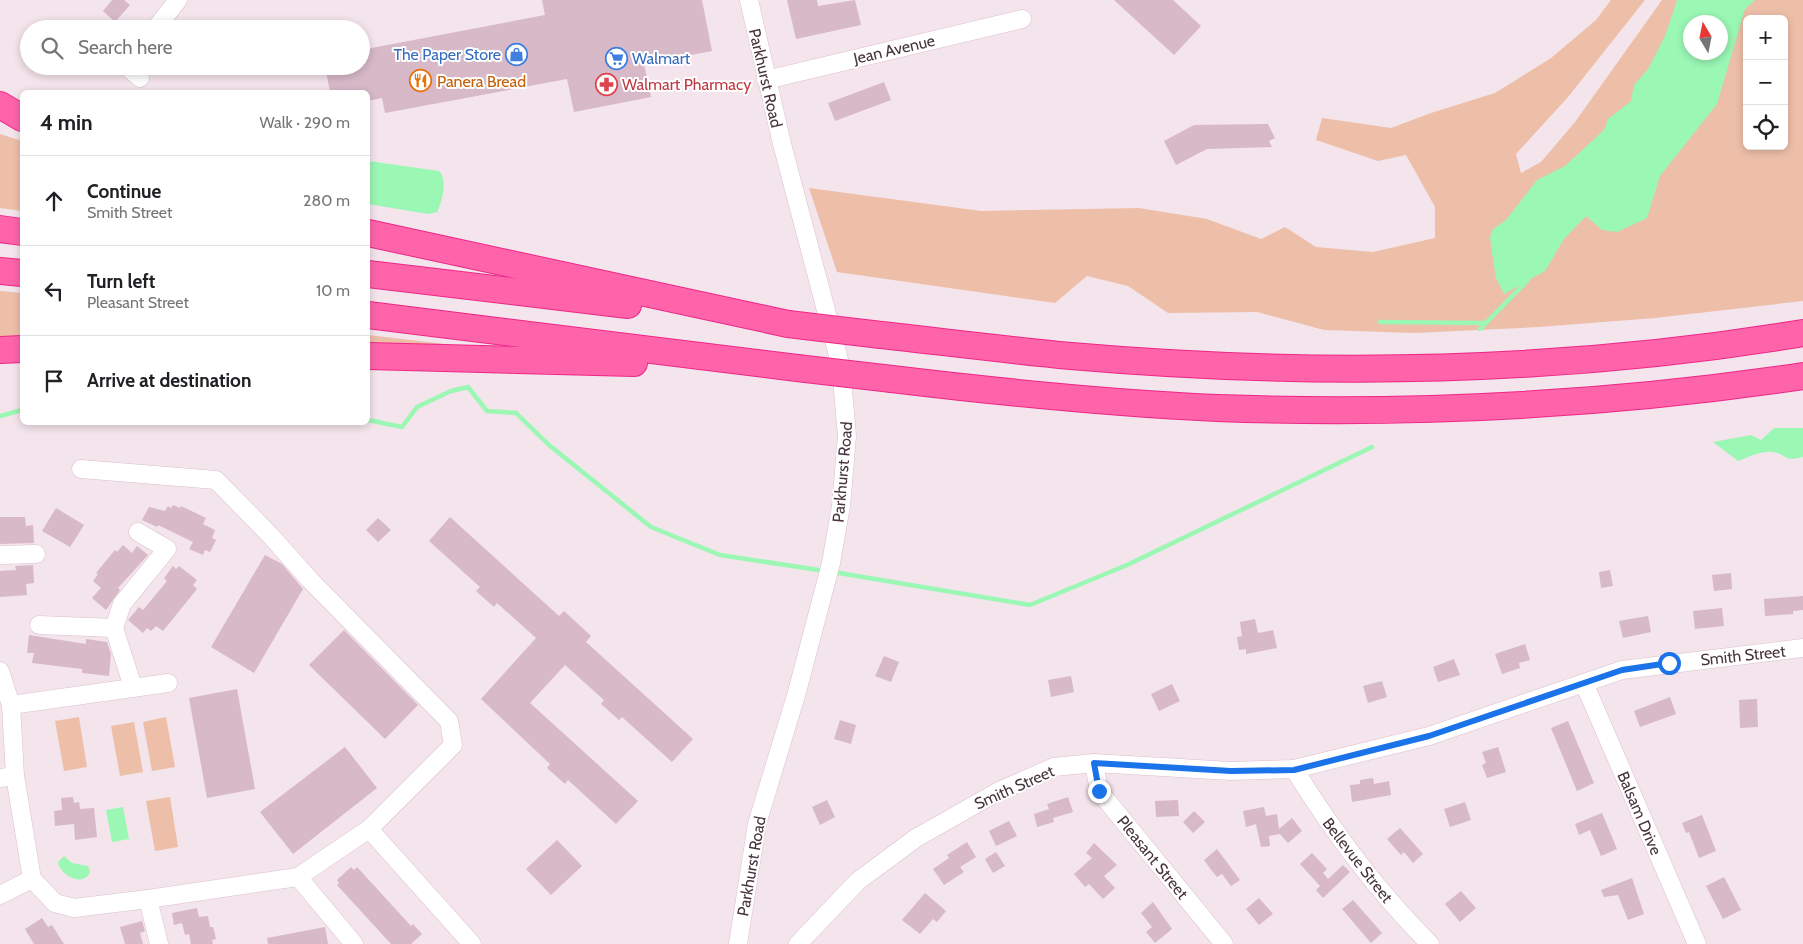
<!DOCTYPE html>
<html lang="en">
<head>
<meta charset="utf-8">
<style>
  :root { --surface:#fff; --page:#f2f2f2; --text:#202124; --muted:#757577; --line:#e0e0e0 }
  body { margin:0; font-family:Cabin,sans-serif; background:var(--page); color:var(--text) }
  .controls { position:absolute; right:15px; top:15px; display:grid; overflow:hidden; border-radius:8px; box-shadow:0 2px 8px #0003 }
  .controls button { width:45px; height:45px; display:grid; place-items:center; padding:0; border:0; border-bottom:1px solid var(--line); background:var(--surface); color:var(--text); font:25px sans-serif }
  .compass { position:absolute; left:1683px; top:15px; width:45px; height:45px; border-radius:50%; background:var(--surface); box-shadow:0 2px 8px #0003; rotate:350deg }
  .stop { position:absolute; width:15px; height:15px; margin:-11px; border:4px solid #1a73e8; border-radius:50%; background:#fff }
  .stop.end { background:#1a73e8; border-color:#fff; box-shadow:0 1px 5px #0008 }
  .list { margin:0; padding:0; list-style:none }
  h2 { display:flex; justify-content:space-between; align-items:center; height:65px; margin:0; padding:0 20px; font-size:21px }
  h2 small { font-size:16px; font-weight:400; color:var(--muted) }
  .list li { display:grid; grid-template-columns:32px 1fr auto; gap:15px; align-items:center; box-sizing:border-box; height:90px; padding:0 20px; border-top:1px solid var(--line) }
  .list b { display:block; font-size:19px; white-space:nowrap }
  .list p { margin:0; font-size:16px; white-space:nowrap; color:var(--muted) }
  .list em { font-size:16px; font-style:normal; color:var(--muted) }
  .icon { flex:none; width:28px; height:28px; fill:none; stroke:currentColor; stroke-width:2; stroke-linecap:round; stroke-linejoin:round }
  .map { position:relative; flex:none; width:1803px; height:944px; overflow:hidden }
  .search { position:absolute; background:var(--surface); box-shadow:0 2px 8px #0003; left:20px; top:20px; width:350px; height:55px; display:flex; align-items:center; gap:12px; box-sizing:border-box; padding:0 18px; border-radius:28px; color:var(--muted); font-size:19px }
  .panel { position:absolute; background:var(--surface); box-shadow:0 2px 8px #0003; left:20px; top:90px; width:350px; height:335px; border-radius:8px }
  .map>svg:first-child { display:block }
  .green { fill:#edbfa9; fill-rule:evenodd }
  .water { fill:#9af7b4; fill-rule:evenodd }
  .lines { fill:none; stroke-linecap:round; stroke-linejoin:round }
  .stream { stroke:#9af7b4; stroke-width:4.5 }
  .building { fill:#d7b9c8 }
  .minor-casing { stroke:#dbc0cd; stroke-width:19 }
  .highway-casing { stroke:#ed2688; stroke-width:28 }
  .minor { stroke:#fff; stroke-width:18 }
  .highway { stroke:#ff64ab; stroke-width:26 }
  .highway-bridge-casing { stroke:#ed2688; stroke-width:28; stroke-linecap:butt }
  .highway-bridge { stroke:#ff64ab; stroke-width:26 }
  .route { stroke:#1a73e8; stroke-width:6 }
  .labels { text-anchor:middle; stroke-width:4; stroke-linejoin:round; paint-order:stroke }
  .street-label { font-size:16px; fill:#47343e; stroke:#fff }
  .shop-label { font-size:16px; fill:#366cbe; stroke:#fff; text-anchor:end }
  .food-label { font-size:16px; fill:#c56008; stroke:#fff; text-anchor:start }
  .health-label { font-size:16px; fill:#be3a42; stroke:#fff; text-anchor:start }
</style>
</head>
<body>
<div class="map">
<svg width="1803" height="944" viewBox="0 0 1803 944">
  <rect width="100%" height="100%" fill="#f4e4eb"/>
  <g class="green">
    <path d="M1611,0h34l-77,97 -52,57 5,19 20,-11 34,-40 87,-122h141v301l-148,17 -116,9 -124,6 -91,-3 -67,-18 -89,1 -40,-27 -41,-10 -32,27 -218,-31 -28,-84 172,23 158,-3 68,11 54,20 24,-12 31,20 57,5 62,-14v-31l-29,-52 -28,6 -62,-21 6,-22 69,10 40,-15 64,-20 56,-35 45,-38zM1747,19h37v127h-37zM1690,22h30v30h-30z"/>
    <path d="M0,134l22,7v70l-22,-3z"/>
    <path d="M0,291l22,2v44l-22,2z"/>
    <path d="M368,335l77,9 -2,3 -75,-2z"/>
    <path d="M79,717l8,50 -23,4 -9,-50z"/>
    <path d="M166,717l9,50 -23,4 -9,-49z"/>
    <path d="M134,722l9,50 -23,4 -9,-50z"/>
    <path d="M170,797l8,50 -23,4 -9,-50z"/>
  </g>
  <g class="water">
    <path d="M1677,0h78l-10,9 -28,95 -57,72 -13,42 -30,14 -15,-2 -16,-14 -22,23 -19,32 -41,23 -8,-16 -4,-25 -2,-16 3,-8 13,-9 31,-40 28,-14 39,-36 4,-11 23,-18 3,-16 14,-16 17,-33zM1720,22v30h-30v-30z"/>
    <path d="M368,161l71,10c9,8 3,31 -2,41l-9,2 -60,-10z"/>
    <path d="M1774,428h29v29c-20,5 -15,-2 -30,-5 -10,-2 -25,5 -35,9l-25,-19 38,-7 10,5z"/>
    <path d="M123,807l6,32 -17,3 -6,-32z"/>
    <path d="M64,856l8,7 16,3 2,6c-7,16 -30,3 -32,-10z"/>
  </g>
  <g class="lines">
    <g class="stream">
      <path d="M1380,322l105,1"/>
      <path d="M1480,329l48,-49"/>
      <path d="M0,416l22,-6"/>
      <path d="M368,420l34,7 15,-20 34,-16 17,-4 19,24 29,2 33,32 102,82 69,28 105,16"/>
      <path d="M833,572l197,33 97,-40 245,-118"/>
    </g>
  </g>
  <g class="building">
    <path d="M112,0h12l6,5 -15,17 -12,-11z"/>
    <path d="M542,0h160l10,51 -68,13 7,33 -77,15 -7,-33 -182,34 -3,-15 -14,3v-9h-38l-5,-26h36v-16l184,-35z"/>
    <path d="M787,0h30l1,6 37,-6 6,25 -65,14z"/>
    <path d="M1114,0h59l28,26 -27,29z"/>
    <path d="M884,82l7,18 -56,21 -7,-18z"/>
    <path d="M1268,124l7,14 -6,3 3,6 -65,2 -31,16 -12,-24 30,-16z"/>
    <path d="M173,505l7,3 1,-2 25,12 -3,6 12,6 -3,8 4,2 -6,12 -5,-2 -2,5 -14,-6 4,-7 -35,-17 -1,2 -15,-7 7,-13 16,4 3,-5 3,2z"/>
    <path d="M56,508l28,17 -14,22 -28,-16z"/>
    <path d="M0,517h25l1,9 7,-1 1,18 -34,1z"/>
    <path d="M450,517l109,99 5,-5 27,25 -5,6 107,97 -21,23 -50,-45 -3,3 -18,-16 3,-4 -39,-35 -35,38 108,98 -22,23 -48,-44 -3,4 -18,-16 3,-4 -69,-65 55,-61 -39,-35 -3,4 -18,-16 4,-4 -51,-46z"/>
    <path d="M378,518l13,12 -13,12 -12,-12z"/>
    <path d="M123,545l9,8 5,-7 11,9 -30,33 2,2 -14,20 -14,-12 9,-10 -8,-7 5,-7 -2,-1 19,-23 2,2z"/>
    <path d="M265,555l17,9 21,25 -49,84 -43,-26z"/>
    <path d="M33,565l1,18 -8,1 1,11 -27,2v-26l16,-1 -1,-4z"/>
    <path d="M173,566l3,3 3,-3 18,14 -4,5 4,4 -34,42 -7,-5 -5,5 -4,-3 -4,5 -15,-13 11,-13 4,3 24,-29 -3,-3z"/>
    <path d="M1610,570l3,16 -12,2 -2,-16z"/>
    <path d="M1731,573l1,16 -18,2 -2,-16z"/>
    <path d="M1803,596v14l-10,1v3l-28,2 -1,-17z"/>
    <path d="M1722,608l2,18 -29,3 -2,-18z"/>
    <path d="M1648,616l3,16 -28,6 -4,-17z"/>
    <path d="M1255,619l3,14 15,-3 4,18 -31,6v-5l-7,1 -2,-13 5,-1 -2,-14z"/>
    <path d="M344,630l74,75 -33,34 -76,-74z"/>
    <path d="M29,635l57,9v-5l21,3 4,12 -2,22 -27,-3v-4l-50,-6 2,-10h-7z"/>
    <path d="M1525,644l5,16 -11,3 1,5 -18,6 -7,-20z"/>
    <path d="M884,656l15,6 -8,20 -16,-6z"/>
    <path d="M1454,659l6,16 -22,7 -5,-15z"/>
    <path d="M1071,676l3,16 -23,5 -3,-17z"/>
    <path d="M1382,681l5,16 -19,6 -5,-17z"/>
    <path d="M1172,684l8,17 -21,10 -8,-17z"/>
    <path d="M237,689l18,100 -48,9 -18,-100z"/>
    <path d="M1670,697l6,17 -36,13 -6,-16z"/>
    <path d="M1757,699l1,28 -18,1 -1,-28z"/>
    <path d="M840,720l16,5 -5,19 -17,-5z"/>
    <path d="M1568,721l26,62 -17,8 -26,-63z"/>
    <path d="M345,747l32,41 -84,66 -33,-42z"/>
    <path d="M1498,747l8,25 -19,6 -5,-13 4,-2 -4,-11z"/>
    <path d="M1373,778l1,6 15,-3 2,14 -39,7 -2,-17 10,-1v-4z"/>
    <path d="M73,797l1,6 5,-1 1,7 14,-1 3,29 -22,3 -1,-16 -19,2 -1,-15 8,-1 -1,-12z"/>
    <path d="M1068,797l5,15 -20,6 1,4 -17,5 -3,-13 15,-5 -2,-5z"/>
    <path d="M827,800l8,17 -15,8 -8,-18z"/>
    <path d="M1178,800l1,16 -23,1 -1,-16z"/>
    <path d="M1465,802l6,18 -21,7 -6,-18z"/>
    <path d="M1264,807l2,9 11,-2 2,15 13,-11 10,13 -14,12 -8,-9 -11,2 1,10 -9,1 -5,-23 -10,3 -3,-16z"/>
    <path d="M1194,811l11,11 -12,11 -10,-11z"/>
    <path d="M1602,813l15,36 -16,7 -11,-26 -11,5 -4,-11z"/>
    <path d="M1702,815l14,36 -17,7 -10,-26 -3,1 -4,-10z"/>
    <path d="M1009,821l8,15 -21,10 -7,-15z"/>
    <path d="M1400,828l23,26 -10,9 -9,-11 -3,3 -14,-16z"/>
    <path d="M557,840l25,26 -31,29 -25,-26z"/>
    <path d="M967,842l9,15 -16,10 4,5 -20,13 -11,-16 16,-11 -2,-3z"/>
    <path d="M1094,843l23,22 -13,11 11,12 -12,11 -14,-15 -4,3 -11,-13 18,-16 -6,-5z"/>
    <path d="M1217,849l23,31 -9,6 -9,-12 -5,3 -5,-6 -8,-11z"/>
    <path d="M996,852l9,14 -12,7 -8,-14z"/>
    <path d="M1312,853l15,16 -4,4 5,6 15,-14 7,7 -27,26 -7,-8 4,-4 -20,-22z"/>
    <path d="M351,867l3,3 3,-3 54,59 2,-2 9,10 -11,10h-20l-54,-59 2,-2 -2,-3z"/>
    <path d="M1724,877l17,33 -18,9 -17,-33z"/>
    <path d="M1632,878l12,36 -16,6 -10,-25 -14,2 -3,-7z"/>
    <path d="M1461,891l15,17 -16,14 -15,-18z"/>
    <path d="M925,893l21,18 -9,11 -4,-3 -13,15 -18,-14z"/>
    <path d="M1259,898l14,16 -14,11 -13,-16z"/>
    <path d="M1353,900l29,33 -11,10 -29,-34z"/>
    <path d="M1153,902l19,27 -17,14 -9,-11 6,-5 -11,-14z"/>
    <path d="M197,908l2,9 9,-1 2,11h3l3,12 -4,1 1,4h-22l-2,-10 -4,1 -3,-12 -8,2 -2,-12z"/>
    <path d="M42,918l6,9 4,-2 12,19h-30l-9,-15z"/>
    <path d="M142,921l3,10 -5,2 3,11h-18l-5,-17z"/>
    <path d="M325,927l3,17h-60l-1,-6z"/>
  </g>
  <g class="lines">
    <defs>
      <g id="minor">
        <path d="M155,29l23,-29"/>
        <path d="M126,66l14,12"/>
        <path d="M766,80l256,-61"/>
        <path d="M81,469l135,11 54,55 40,45 139,141 4,24 -84,84"/>
        <path d="M0,555l36,-1"/>
        <path d="M39,625l75,3"/>
        <path d="M0,671l11,34"/>
        <path d="M1584,683l113,261"/>
        <path d="M133,687l-19,-59 8,-24 45,-55 -29,-17"/>
        <path d="M1094,763l5,28 125,153"/>
        <path d="M1294,769c39,63 84,123 136,175"/>
        <path d="M15,776l-4,-71 157,-22"/>
        <path d="M0,778l15,-2 17,103"/>
        <path d="M298,877l71,-48 103,115"/>
        <path d="M0,895l32,-16 23,24 19,5 74,-9"/>
        <path d="M159,944l-11,-45 150,-22 56,67"/>
        <path d="M738,944l19,-120 40,-132 34,-129 10,-57 6,-70 -6,-69 -59,-223 -33,-144"/>
        <path d="M798,944l60,-63 58,-43 83,-47 55,-24 40,-4 137,8 63,-2 135,-33 193,-66 181,-22"/>
      </g>
      <g id="highway">
        <path d="M0,105l22,13"/>
        <path d="M0,229l22,3"/>
        <path d="M368,233l420,91"/>
        <path d="M0,271l22,2"/>
        <path d="M368,274l260,31"/>
        <path d="M368,315l429,53"/>
        <path d="M881,335c63,7 126,15 190,21 242,21 492,17 732,-23"/>
        <path d="M0,350l22,-1"/>
        <path d="M368,356l266,7"/>
        <path d="M892,379c108,13 216,24 325,29 196,7 392,-3 586,-32"/>
      </g>
    </defs>
    <use href="#minor" class="minor-casing"/>
    <use href="#highway" class="highway-casing"/>
    <use href="#minor" class="minor"/>
    <use href="#highway" class="highway"/>
    <defs>
      <g id="highway-bridge">
        <path d="M788,324l93,11"/>
        <path d="M797,368l95,11"/>
      </g>
    </defs>
    <use href="#highway-bridge" class="highway-bridge-casing"/>
    <use href="#highway-bridge" class="highway-bridge"/>
  </g>
  <g class="lines">
    <path class="route" d="M1099,791l-5,-28 137,8 63,-1 135,-34 193,-66 47,-7"/>
  </g>
  <defs>
    <symbol id="shop-ring" viewBox="-11 -11 22 22"><circle r="9.5" fill="#fff" stroke="#3f7fe0" stroke-width="1.5"/><path d="M-5-2.5h2.3a2.7 3.5 0 0 1 5.4 0H5L5.5 6h-11ZM-1.5-2.5h3a1.5 2.3 0 0 0-3 0Z" fill="#3f7fe0"/></symbol>
    <symbol id="supermarket-ring" viewBox="-11 -11 22 22"><circle r="9.5" fill="#fff" stroke="#3f7fe0" stroke-width="1.5"/><path d="M-6-5.5h2.5l.6 2H6L4.5 2H-2.5L-4.4-4H-6ZM-1.5 3.2a1.3 1.3 0 1 0 .1 0ZM3 3.2a1.3 1.3 0 1 0 .1 0Z" fill="#3f7fe0"/></symbol>
    <symbol id="restaurant-ring" viewBox="-11 -11 22 22"><circle r="9.5" fill="#fff" stroke="#e8710a" stroke-width="1.5"/><path d="M-5-6h1v4h1v-4h1v4h1v-4h1v5L-1.5 .5V6h-2V.5L-5-1ZM5-6V6H3V1.5H1.5Q1.5-4 5-6Z" fill="#e8710a"/></symbol>
    <symbol id="pharmacy-ring" viewBox="-11 -11 22 22"><circle r="9.5" fill="#fff" stroke="#e0444e" stroke-width="1.5"/><path d="M-2-6h4v4h4v4h-4v4h-4v-4h-4v-4h4Z" fill="#e0444e"/></symbol>
  </defs>
  <g fill-rule="evenodd">
    <use href="#shop-ring" x="504" y="42" width="25" height="25"/>
    <use href="#supermarket-ring" x="604" y="46" width="25" height="25"/>
    <use href="#restaurant-ring" x="408" y="68" width="25" height="25"/>
    <use href="#pharmacy-ring" x="594" y="72" width="25" height="25"/>
  </g>
  <g class="labels">
    <g class="street-label">
      <text transform="translate(894 49) rotate(-13)" y="6">Jean Avenue</text>
      <text transform="translate(766 78) rotate(77)" y="6">Parkhurst Road</text>
      <text transform="translate(842 472) rotate(-85)" y="6">Parkhurst Road</text>
      <text transform="translate(1743 655) rotate(-6)" y="6">Smith Street</text>
      <text transform="translate(1014 787) rotate(-24)" y="6">Smith Street</text>
      <text transform="translate(1640 813) rotate(67)" y="6">Balsam Drive</text>
      <text transform="translate(1153 857) rotate(51)" y="6">Pleasant Street</text>
      <text transform="translate(1358 860) rotate(52)" y="6">Bellevue Street</text>
      <text transform="translate(751 866) rotate(-80)" y="6">Parkhurst Road</text>
    </g>
    <g class="shop-label">
      <text x="501" y="60">The Paper Store</text>
      <text x="632" y="64" text-anchor="start">Walmart</text>
    </g>
    <g class="food-label">
      <text x="437" y="87">Panera Bread</text>
    </g>
    <g class="health-label">
      <text x="622" y="90">Walmart Pharmacy</text>
    </g>
  </g>
</svg>
<div class="controls">
<button>+</button>
<button>−</button>
<button><svg class="icon" aria-label="locate" viewBox="0 0 24 24"><circle cx="12" cy="12" r="6"/><path d="M12 2v4M12 18v4M2 12h4M18 12h4"/></svg></button>
</div>
<svg class="compass" viewBox="-18 -18 36 36"><path d="M0-13l5 13h-10z" fill="#e53935"/><path d="M0 13l5-13h-10z" fill="#757577"/></svg>
<div class="stop" style="left:1669px;top:663px"></div>
<div class="stop end" style="left:1099px;top:791px"></div>
<div class="search"><svg class="icon" aria-label="search" viewBox="0 0 24 24"><circle cx="10" cy="10" r="6"/><path d="M15 15l6 6"/></svg>Search here</div>
<section class="panel">
<h2>4 min<small>Walk · 290 m</small></h2>
<ul class="list">
<li><svg class="icon" aria-label="ahead" viewBox="0 0 24 24"><path d="M12 20V5M6 11l6-6 6 6"/></svg><div><b>Continue</b><p>Smith Street</p></div><em>280 m</em></li>
<li><svg class="icon" aria-label="left" viewBox="0 0 24 24"><path d="M17 20v-9H6M10 6l-5 5 5 5"/></svg><div><b>Turn left</b><p>Pleasant Street</p></div><em>10 m</em></li>
<li><svg class="icon" aria-label="arrive" viewBox="0 0 24 24"><path d="M6 21V4h12l-3 4 3 4H6"/></svg><div><b>Arrive at destination</b></div></li>
</ul>
</section>
</div>
</body>
</html>
